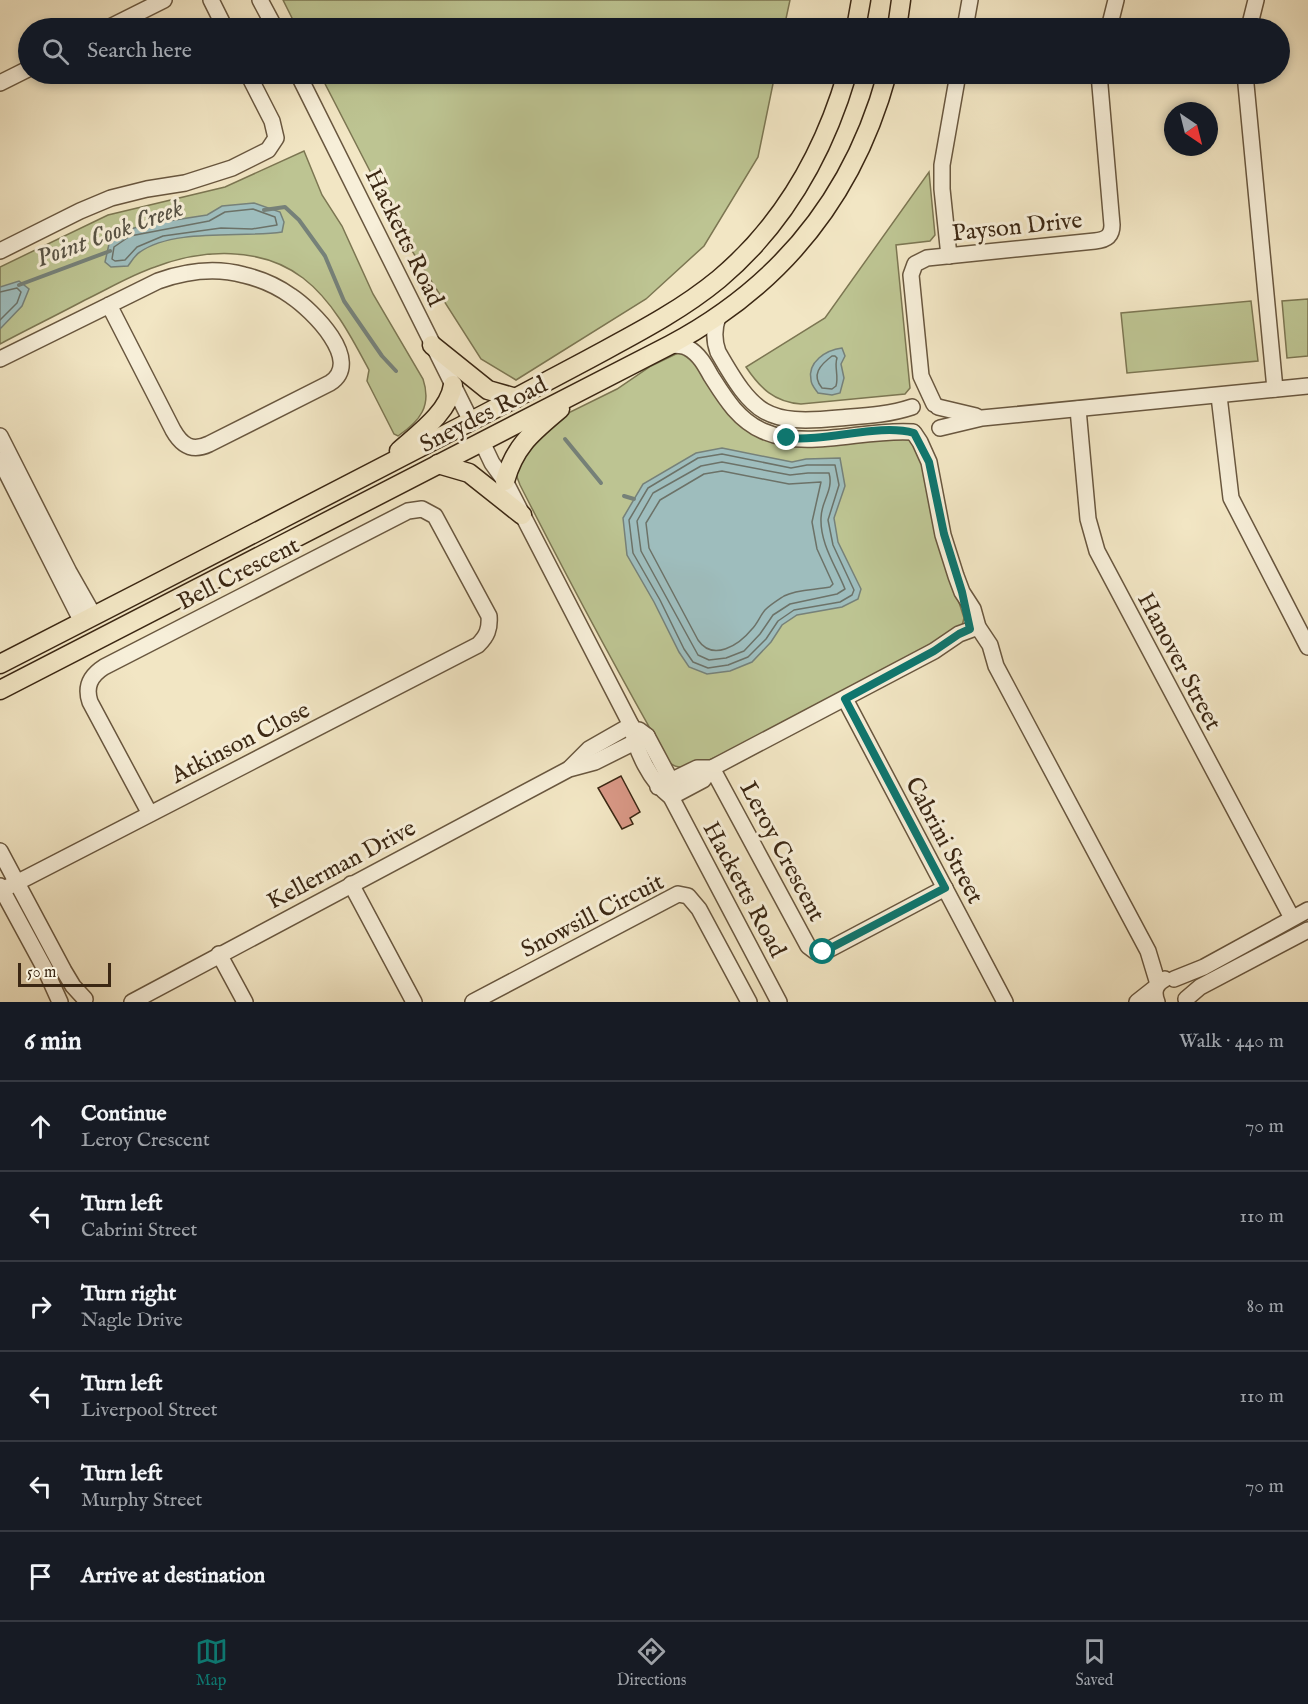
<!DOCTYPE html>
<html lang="en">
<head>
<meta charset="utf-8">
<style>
  :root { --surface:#171b24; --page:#20242c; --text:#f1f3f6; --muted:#9ea1a6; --line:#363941; --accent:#0f766e }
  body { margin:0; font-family:"IM FELL English",serif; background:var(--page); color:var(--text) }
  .compass { position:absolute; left:1164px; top:102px; width:54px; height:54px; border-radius:50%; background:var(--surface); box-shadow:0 3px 9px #0003; rotate:145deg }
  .scale { position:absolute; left:18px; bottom:15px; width:93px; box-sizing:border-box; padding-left:6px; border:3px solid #3b2713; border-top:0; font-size:16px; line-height:21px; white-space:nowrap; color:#3b2713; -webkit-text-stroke:4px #f7efd9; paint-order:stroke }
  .stop { position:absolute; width:18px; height:18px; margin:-14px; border:4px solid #0f766e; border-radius:50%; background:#fff }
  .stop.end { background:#0f766e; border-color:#fff; box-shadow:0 2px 6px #0008 }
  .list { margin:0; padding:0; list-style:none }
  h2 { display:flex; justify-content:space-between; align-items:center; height:78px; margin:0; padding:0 24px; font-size:26px }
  h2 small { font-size:20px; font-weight:400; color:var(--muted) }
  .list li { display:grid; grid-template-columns:39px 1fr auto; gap:18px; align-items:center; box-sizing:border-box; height:90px; padding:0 24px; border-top:2px solid var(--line) }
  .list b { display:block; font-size:22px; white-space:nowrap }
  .list p { margin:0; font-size:20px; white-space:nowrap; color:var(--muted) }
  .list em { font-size:20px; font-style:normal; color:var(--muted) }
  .icon { flex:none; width:33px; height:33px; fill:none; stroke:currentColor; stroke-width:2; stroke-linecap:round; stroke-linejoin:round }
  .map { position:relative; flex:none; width:1308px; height:1002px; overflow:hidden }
  .search { position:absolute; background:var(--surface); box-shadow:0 3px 9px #0003; left:18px; right:18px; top:18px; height:66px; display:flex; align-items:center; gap:15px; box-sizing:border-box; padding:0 21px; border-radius:33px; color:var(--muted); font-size:22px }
  .sheet { height:618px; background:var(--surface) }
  nav { display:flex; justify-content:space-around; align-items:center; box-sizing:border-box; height:84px; border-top:2px solid var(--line); background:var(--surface); font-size:16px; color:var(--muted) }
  nav a { display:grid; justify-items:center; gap:3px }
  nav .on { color:var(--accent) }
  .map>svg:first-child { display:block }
  .green { fill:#bdc492; stroke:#7c7652; stroke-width:1.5 }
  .water { fill:#9ebdbd; stroke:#768179; stroke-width:1.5 }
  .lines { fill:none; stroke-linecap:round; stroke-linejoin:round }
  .shore { stroke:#6c7268; stroke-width:1.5 }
  .stream { stroke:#768179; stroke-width:4 }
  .building { fill:#d99886; stroke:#3b2713; stroke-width:1.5 }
  .minor-casing { stroke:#69573f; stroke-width:18 }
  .major-casing { stroke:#3b2713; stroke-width:21 }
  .minor { stroke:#f7efd9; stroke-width:15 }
  .major { stroke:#f2e6c4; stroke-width:18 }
  .route { stroke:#0f766e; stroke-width:8 }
  .labels { text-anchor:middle; stroke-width:6; stroke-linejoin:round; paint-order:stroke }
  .street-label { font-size:24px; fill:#3b2713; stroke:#f7efd9 }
  .water-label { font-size:26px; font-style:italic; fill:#595446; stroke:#f7efd9 }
</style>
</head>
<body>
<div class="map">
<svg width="1308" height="1002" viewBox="0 0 1308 1002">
  <rect width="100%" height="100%" fill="#f2e6c4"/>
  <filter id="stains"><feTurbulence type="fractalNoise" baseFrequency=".00333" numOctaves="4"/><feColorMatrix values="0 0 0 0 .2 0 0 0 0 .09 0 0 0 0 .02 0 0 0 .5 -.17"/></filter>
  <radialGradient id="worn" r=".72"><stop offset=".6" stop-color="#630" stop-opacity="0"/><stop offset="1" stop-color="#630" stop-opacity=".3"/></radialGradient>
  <g class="green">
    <path d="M283,0h507l-6,28h-487z"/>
    <path d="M320,74h455l-17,83 -54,89 -58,53 -130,81 -35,-21 -74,-116z"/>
    <path d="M304,151l18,44 20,31 31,68 50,85c9,27 -3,42 -25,57l-4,-2 -27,-53 2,-11c-17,-32 -36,-69 -66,-92 -42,-32 -101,-29 -148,-11 -24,8 -47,22 -70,33 -28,15 -57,29 -85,44v-77l108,-52 117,-28z"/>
    <path d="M929,172l6,63 -5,6 -34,4 14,143 -5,6 -104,10c-27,-2 -41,-16 -55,-37l79,-49z"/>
    <path d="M1308,299v57l-21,2 -5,-57z"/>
    <path d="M1251,301l7,60 -131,12 -6,-60z"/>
    <path d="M680,352h6l78,83 143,1 14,16 11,65 32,101 -2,8 -7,6 -236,124c-15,5 -37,19 -50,6 -52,-91 -101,-183 -149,-277l-3,-8v-15l43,-45 57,-28 34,-23z"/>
  </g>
  <g class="water">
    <path d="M254,203l26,9 4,10 -2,10c-40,6 -108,-4 -142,20 -5,3 -9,10 -12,14l-17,1 -6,-5 4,-18 17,-14 29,-7 52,-8 15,-9z"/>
    <path d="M19,281l10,8 -7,17 -22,23v-42z"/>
    <path d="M842,348l3,8 -4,8 3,14 -4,15 -8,2 -14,-2c-2,-3 -7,-8 -7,-13 -4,-18 15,-30 31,-32z"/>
    <path d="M722,448l70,14 14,-3 34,-1 5,28 -11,32 4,24 23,47 -3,10 -16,8 -45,8 -15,10 -11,17 -19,20 -22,9 -23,3 -18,-7 -10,-15 -25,-50 -27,-47 -4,-37 20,-34 53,-31z"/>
  </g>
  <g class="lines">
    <g class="shore">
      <path d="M253,209l22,8 2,8 -25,4 -31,-1 -58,8 -26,11 -12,13 -10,1 -3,-2 2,-12 16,-11 79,-15 16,-9z"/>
      <path d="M0,292l17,-4 4,4 -4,11 -17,17"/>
      <path d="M832,356h3l2,2c-3,9 2,18 -1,28l-4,3 -10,-1c-11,-13 -2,-23 10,-32z"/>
      <path d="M722,454l69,14 16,-3h28l4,20 -11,35 5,25 21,45 -2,5 -12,7 -46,8 -16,11 -12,18 -18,18 -20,8 -20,3 -15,-6 -9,-13 -24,-49 -27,-47 -4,-33 19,-32 50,-30z"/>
      <path d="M722,462l68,13 18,-2h21c5,17 -8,28 -8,45 -1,26 15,48 24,71l-8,5 -47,10 -17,11 -13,19 -16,17 -18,7 -17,2 -11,-5 -57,-104 -4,-30 16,-28 48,-27z"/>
      <path d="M722,471l67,13 32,-2 -9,40 5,27 16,35 -3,3c-14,3 -33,2 -46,9 -6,4 -14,9 -19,14 -5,6 -8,14 -13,19 -13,16 -39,33 -54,11l-49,-92 -3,-25 14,-23 44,-26z"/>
    </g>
    <g class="stream">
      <path d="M264,210l21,-3 14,13 26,36 19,45 38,55 14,15"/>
      <path d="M19,285l91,-34"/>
      <path d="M565,439l36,44"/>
      <path d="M624,496l10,3"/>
    </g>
  </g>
  <path class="building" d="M621,776l19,36 -10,6 3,6 -11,5 -24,-41z"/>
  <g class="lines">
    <defs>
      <g id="minor">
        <path d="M211,0l14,28"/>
        <path d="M260,0l15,28"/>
        <path d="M108,28l56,-28"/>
        <path d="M965,28l5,-28"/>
        <path d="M1109,28l7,-28"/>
        <path d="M1249,28l7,-28"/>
        <path d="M298,74l173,347"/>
        <path d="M1245,74l30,315"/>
        <path d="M0,83l28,-14"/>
        <path d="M0,251l80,-40 31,-13 36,-9 38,-6 47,-15 36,-18 8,-12 -4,-17 -24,-47"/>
        <path d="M949,256l-7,-67v-24l16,-91"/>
        <path d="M718,317c-4,11 -4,24 0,35 36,63 48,73 121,66 25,-2 49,-3 73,-11"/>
        <path d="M670,345c6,0 13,0 18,3 11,6 17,17 23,28 14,22 27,44 52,55 45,20 102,-3 150,1"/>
        <path d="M0,359l158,-78c28,-10 57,-14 86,-6 17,4 33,11 47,21 21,14 73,65 39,87l-121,61c-17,8 -27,2 -36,-14l-64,-125"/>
        <path d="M1219,396l12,102 77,149"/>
        <path d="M934,404l-13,-28 -10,-101 4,-11 12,-6 168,-17c11,-1 17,-5 17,-16l-13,-151"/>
        <path d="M938,407l38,9"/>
        <path d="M1078,409l10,110 9,32 195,367"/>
        <path d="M940,428l42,-10 326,-32"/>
        <path d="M914,433l6,9 9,20 14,73 13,41 6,16 11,17 5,18 12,18 6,21 152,285 10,33"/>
        <path d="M0,436l69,136 25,44"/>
        <path d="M482,442l10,21 13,18 126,244c5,26 19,56 40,72l108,205"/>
        <path d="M0,460l82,162"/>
        <path d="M845,699l160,303"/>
        <path d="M639,730l8,6 24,45v8"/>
        <path d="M571,767l18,-18 42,-24"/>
        <path d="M712,768l96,178 8,6 10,-1 119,-63"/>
        <path d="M658,787l39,-19h15l222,-117 25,-17 19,-7"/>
        <path d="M671,797l32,-17 9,-12"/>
        <path d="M0,851l64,120 9,15 12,13"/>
        <path d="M351,884l63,118"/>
        <path d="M0,886l46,85 14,31"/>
        <path d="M2,890l26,-13 450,-232c9,-9 12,-16 11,-29l-54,-100 -13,-7 -14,2 -304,156c-14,9 -19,20 -14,35l60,112"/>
        <path d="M219,954l26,48"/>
        <path d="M1174,979l30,-12 104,-57"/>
        <path d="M1186,999l14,-12 108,-57"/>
        <path d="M132,1002l437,-233 26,-7 52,-26"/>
        <path d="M473,1002l205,-108 10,2 11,13 50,93"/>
        <path d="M1137,1002l19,-15"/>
        <path d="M1157,1002c-4,-10 -2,-18 8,-23"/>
      </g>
      <g id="major">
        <path d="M856,28l5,-28"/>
        <path d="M897,28l4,-28"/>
        <path d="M432,345l56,45 28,8"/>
        <path d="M399,451c19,-17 50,-39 54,-66"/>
        <path d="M438,464l31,9 53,42"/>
        <path d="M505,481c10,-36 28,-49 55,-72"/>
        <path d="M0,664c149,-76 297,-153 446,-230 47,-24 94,-49 141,-74 46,-25 92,-48 132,-81 64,-54 105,-127 128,-205"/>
        <path d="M0,690l670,-345c111,-59 184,-150 217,-271"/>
      </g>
    </defs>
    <use href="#minor" class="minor-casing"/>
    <use href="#major" class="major-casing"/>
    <use href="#minor" class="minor"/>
    <use href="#major" class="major"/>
  </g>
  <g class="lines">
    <path class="route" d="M787,438c40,4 92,-15 127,-5l15,29 15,72 18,58 8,37 -11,5 -25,17 -89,48 100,189 -122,64"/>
  </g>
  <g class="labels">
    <g class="street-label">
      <text transform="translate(1017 226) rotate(-6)" y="8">Payson Drive</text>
      <text transform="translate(405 237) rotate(64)" y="8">Hacketts Road</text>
      <text transform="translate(483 414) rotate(-27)" y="8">Sneydes Road</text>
      <text transform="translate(238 573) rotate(-27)" y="8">Bell Crescent</text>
      <text transform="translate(1180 661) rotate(62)" y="8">Hanover Street</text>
      <text transform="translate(240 742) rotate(-27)" y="8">Atkinson Close</text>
      <text transform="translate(945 840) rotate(62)" y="8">Cabrini Street</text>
      <text transform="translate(783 851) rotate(62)" y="8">Leroy Crescent</text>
      <text transform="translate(341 864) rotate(-28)" y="8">Kellerman Drive</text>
      <text transform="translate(745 889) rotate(62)" y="8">Hacketts Road</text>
      <text transform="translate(592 915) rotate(-27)" y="8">Snowsill Circuit</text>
    </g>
    <g class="water-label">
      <text transform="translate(109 232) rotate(-20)" y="9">Point Cook Creek</text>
    </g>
  </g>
  <rect width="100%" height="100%" filter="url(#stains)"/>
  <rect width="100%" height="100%" fill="url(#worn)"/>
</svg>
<svg class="compass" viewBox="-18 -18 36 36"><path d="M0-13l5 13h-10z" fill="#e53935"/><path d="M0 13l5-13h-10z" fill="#9ea1a6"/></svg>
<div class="scale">50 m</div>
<div class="stop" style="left:823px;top:952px"></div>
<div class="stop end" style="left:787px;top:438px"></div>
<div class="search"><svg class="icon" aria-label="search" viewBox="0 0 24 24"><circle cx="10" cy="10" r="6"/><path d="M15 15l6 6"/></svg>Search here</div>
</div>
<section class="sheet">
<h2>6 min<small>Walk · 440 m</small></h2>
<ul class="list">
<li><svg class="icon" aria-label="ahead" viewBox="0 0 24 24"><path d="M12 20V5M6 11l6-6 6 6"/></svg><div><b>Continue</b><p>Leroy Crescent</p></div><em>70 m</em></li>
<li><svg class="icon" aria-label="left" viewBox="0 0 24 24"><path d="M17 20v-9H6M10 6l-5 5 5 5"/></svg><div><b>Turn left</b><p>Cabrini Street</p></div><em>110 m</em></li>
<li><svg class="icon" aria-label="right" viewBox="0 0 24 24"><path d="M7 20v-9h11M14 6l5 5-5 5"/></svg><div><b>Turn right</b><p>Nagle Drive</p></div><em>80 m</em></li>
<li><svg class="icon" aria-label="left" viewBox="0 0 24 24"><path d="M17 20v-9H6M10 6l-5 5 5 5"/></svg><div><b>Turn left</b><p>Liverpool Street</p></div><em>110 m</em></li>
<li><svg class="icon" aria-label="left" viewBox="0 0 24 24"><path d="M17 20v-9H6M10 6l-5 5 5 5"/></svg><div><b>Turn left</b><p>Murphy Street</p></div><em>70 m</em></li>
<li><svg class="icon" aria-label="arrive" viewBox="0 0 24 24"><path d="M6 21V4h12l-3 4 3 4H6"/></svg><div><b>Arrive at destination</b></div></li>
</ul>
</section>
<nav>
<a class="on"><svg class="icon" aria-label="map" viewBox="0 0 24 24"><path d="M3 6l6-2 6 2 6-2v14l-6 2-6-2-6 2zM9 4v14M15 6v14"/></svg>Map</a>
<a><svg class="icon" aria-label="directions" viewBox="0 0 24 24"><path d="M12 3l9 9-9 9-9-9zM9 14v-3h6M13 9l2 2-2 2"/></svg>Directions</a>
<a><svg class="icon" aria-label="saved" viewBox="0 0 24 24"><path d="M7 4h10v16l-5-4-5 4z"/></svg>Saved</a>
</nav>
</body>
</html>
